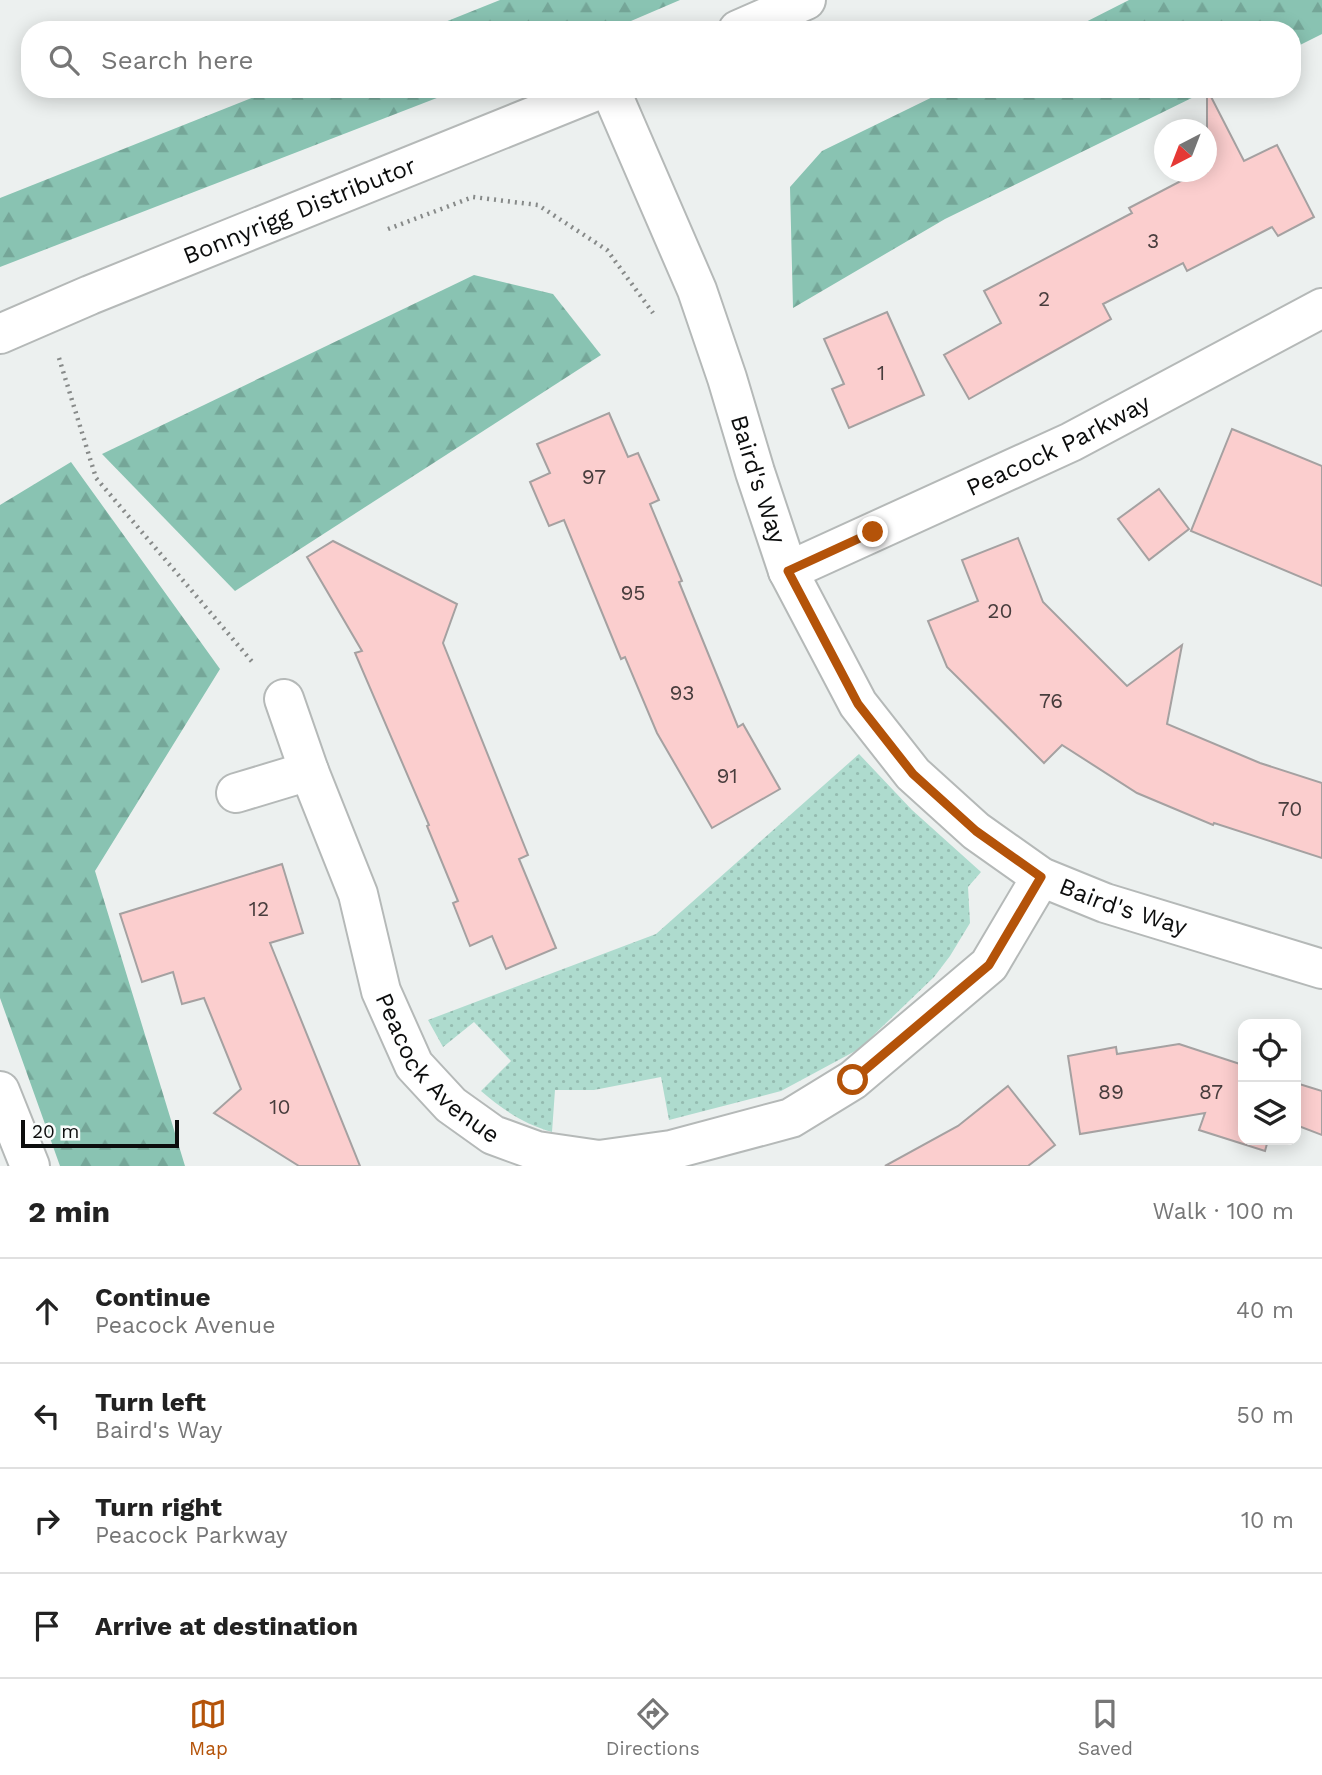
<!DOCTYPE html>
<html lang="en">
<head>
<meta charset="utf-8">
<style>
  :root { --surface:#fff; --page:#f2f2f2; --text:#222; --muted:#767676; --line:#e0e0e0; --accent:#b45309 }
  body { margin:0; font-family:"Work Sans",sans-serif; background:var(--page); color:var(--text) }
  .controls { position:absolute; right:21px; bottom:21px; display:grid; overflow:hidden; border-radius:14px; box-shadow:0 4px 18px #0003 }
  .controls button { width:63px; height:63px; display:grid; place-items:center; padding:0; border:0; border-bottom:2px solid var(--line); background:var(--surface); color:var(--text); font:35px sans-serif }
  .compass { position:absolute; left:1154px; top:119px; width:63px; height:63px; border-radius:50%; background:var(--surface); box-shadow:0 4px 18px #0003; rotate:222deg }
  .scale { position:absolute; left:21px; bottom:18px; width:158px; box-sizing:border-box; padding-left:7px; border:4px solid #0c0d0d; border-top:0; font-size:19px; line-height:24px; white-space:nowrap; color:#0c0d0d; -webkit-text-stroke:5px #f9fdfc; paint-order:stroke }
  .stop { position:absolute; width:21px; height:21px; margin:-16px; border:5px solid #b45309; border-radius:50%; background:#fff }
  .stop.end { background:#b45309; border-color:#fff; box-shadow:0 2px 7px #0008 }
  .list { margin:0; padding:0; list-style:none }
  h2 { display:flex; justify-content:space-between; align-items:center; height:91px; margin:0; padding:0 28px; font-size:30px }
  h2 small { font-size:23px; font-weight:400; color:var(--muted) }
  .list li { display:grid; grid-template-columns:46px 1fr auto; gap:21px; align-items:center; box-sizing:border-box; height:105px; padding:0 28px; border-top:2px solid var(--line) }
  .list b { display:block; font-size:26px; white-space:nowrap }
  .list p { margin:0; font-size:23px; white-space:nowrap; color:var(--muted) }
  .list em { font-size:23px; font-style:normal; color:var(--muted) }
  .icon { flex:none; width:38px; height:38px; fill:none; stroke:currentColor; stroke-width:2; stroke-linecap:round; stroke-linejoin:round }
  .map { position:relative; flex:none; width:1322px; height:1166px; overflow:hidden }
  .search { position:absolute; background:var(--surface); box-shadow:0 4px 18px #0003; left:21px; right:21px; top:21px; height:77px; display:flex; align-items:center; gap:18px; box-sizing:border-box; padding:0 24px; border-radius:28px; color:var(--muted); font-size:26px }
  .sheet { height:511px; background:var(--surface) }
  nav { display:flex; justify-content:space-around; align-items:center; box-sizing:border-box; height:98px; border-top:2px solid var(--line); background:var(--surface); font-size:19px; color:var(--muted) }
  nav a { display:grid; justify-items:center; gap:4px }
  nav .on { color:var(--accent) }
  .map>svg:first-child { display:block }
  .grass { fill:url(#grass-dots) }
  .forest { fill:url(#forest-firs) }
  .building { fill:#fbcece; stroke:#a5a1a1; stroke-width:2 }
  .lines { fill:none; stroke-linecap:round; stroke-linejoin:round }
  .street-casing { stroke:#b5b9b8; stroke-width:42 }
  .secondary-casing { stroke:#b5b9b8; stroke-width:42 }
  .path { stroke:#878a89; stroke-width:4.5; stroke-dasharray:2 5; stroke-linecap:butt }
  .street { stroke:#fff; stroke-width:38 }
  .secondary { stroke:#fff; stroke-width:38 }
  .route { stroke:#b45309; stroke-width:9 }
  .labels { text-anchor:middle; stroke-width:6; stroke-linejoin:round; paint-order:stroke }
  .number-label { font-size:21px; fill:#483d3d }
  .street-label { font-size:24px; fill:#0c0d0d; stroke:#f9fdfc }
</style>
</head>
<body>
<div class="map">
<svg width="1322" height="1166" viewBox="0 0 1322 1166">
  <defs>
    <pattern id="grass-dots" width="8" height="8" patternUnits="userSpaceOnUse" patternTransform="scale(1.75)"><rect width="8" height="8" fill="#aedbce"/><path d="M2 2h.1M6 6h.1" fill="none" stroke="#94bbb0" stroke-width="1.8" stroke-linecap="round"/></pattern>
    <pattern id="forest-firs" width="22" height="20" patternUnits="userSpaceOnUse" patternTransform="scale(1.75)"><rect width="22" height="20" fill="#89c3b2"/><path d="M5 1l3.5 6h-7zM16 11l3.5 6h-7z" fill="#75a698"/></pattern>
  </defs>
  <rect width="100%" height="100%" fill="#ecf0ef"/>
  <path class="grass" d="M859,754l53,56 69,62 -13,15 2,36 -20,33 -16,21 -75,72 -78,42 -112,29 -8,-43 -67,13h-39l-3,42c-28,-8 -49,-22 -71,-41l30,-30 -37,-39 -31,25 -15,-27 228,-86z"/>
  <g class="forest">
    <path d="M500,0h180l-70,30h-185z"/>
    <path d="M1129,0h193v34l-30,15v-19h-222z"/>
    <path d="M274,89h186l-460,178v-69z"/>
    <path d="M949,89h261l-265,130 -152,89 -3,-121 32,-36z"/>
    <path d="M474,275l79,19 48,61 -366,236 -133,-137z"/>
    <path d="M71,462l149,207 -125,202 90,295h-125l-60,-168v-493z"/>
  </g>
  <g class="building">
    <path d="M1207,89l37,72 33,-16 37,72 -36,19 -6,-9 -85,44 -4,-8 -80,41 8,15 -142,80 -25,-44 57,-32 -17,-32 148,-78 -3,-5 69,-36h9z"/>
    <path d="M887,312l37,83 -75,33 -17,-39 12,-5 -20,-45z"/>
    <path d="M609,413l19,44 10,-4 21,47 -9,4 32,77 -3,1 59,145 5,-3 37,65 -68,39 -55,-95 -32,-76 -4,2 -57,-139 -15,6 -19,-44 20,-9 -13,-29z"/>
    <path d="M1232,429l90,37v120l-131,-55z"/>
    <path d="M1159,489l30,40 -40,31 -31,-41z"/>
    <path d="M1018,538l25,64 84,84 55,-41 -15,79 93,39 62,20v75l-108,-35 -1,2 -76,-32 -75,-48 -18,18 -97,-96 -19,-46 50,-20 -16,-41z"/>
    <path d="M333,541l124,63 -14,39 85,212 -9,4 37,89 -50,21 -14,-33 -22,10 -17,-43 5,-2 -31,-75 2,-1 -74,-172 7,-2 -55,-94z"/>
    <path d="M282,864l21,69 -33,10 90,223h-61l-85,-53 27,-24 -37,-91 -22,6 -9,-32 -31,10 -22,-68z"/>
    <path d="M1179,1044l64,21v75h25l-3,11 -66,-21 6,-17 -125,21 -12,-78 48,-9 1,7z"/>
    <path d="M1296,1083l26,8v44l-26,-10z"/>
    <path d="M1008,1086l47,59 -27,21h-143l73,-40z"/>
  </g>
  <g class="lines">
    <defs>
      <g id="street">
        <path id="s1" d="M610,89l87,201 30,88 28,94 33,99 70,133 55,70 63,57 65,46 64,26 217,66"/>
        <path id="s2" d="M788,571l283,-129 251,-134"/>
        <path id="s3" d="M284,699l25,72 49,123 23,97 33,74 37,40 42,30 44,16 62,9 72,-10 120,-32 62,-38 136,-115 52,-88"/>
        <path d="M236,793l73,-22"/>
        <path d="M0,1091l30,75"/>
      </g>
      <g id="secondary">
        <path d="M738,30l68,-30"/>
        <path id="s4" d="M0,334l90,-39 511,-206"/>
      </g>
    </defs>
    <use href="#street" class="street-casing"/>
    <use href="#secondary" class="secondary-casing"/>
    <g class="path">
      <path d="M388,229l85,-32 65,8 69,45 46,63"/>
      <path d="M59,358l37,120 158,186"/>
    </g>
    <use href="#street" class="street"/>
    <use href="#secondary" class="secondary"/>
  </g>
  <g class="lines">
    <path class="route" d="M853,1080l136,-115 52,-88 -65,-46 -63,-57 -55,-70 -70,-133 85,-39"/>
  </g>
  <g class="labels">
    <g class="number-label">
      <text x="1153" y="248">3</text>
      <text x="1044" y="306">2</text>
      <text x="881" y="380">1</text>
      <text x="594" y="484">97</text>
      <text x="633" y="600">95</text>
      <text x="1000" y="618">20</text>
      <text x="682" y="700">93</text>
      <text x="1051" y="708">76</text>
      <text x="727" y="783">91</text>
      <text x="1290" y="816">70</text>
      <text x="259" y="916">12</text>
      <text x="1111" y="1099">89</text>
      <text x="1211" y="1099">87</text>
      <text x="280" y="1114">10</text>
    </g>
    <g class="street-label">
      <text dy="8" stroke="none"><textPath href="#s4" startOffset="324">Bonnyrigg Distributor</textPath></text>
      <text dy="8" stroke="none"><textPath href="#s2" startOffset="298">Peacock Parkway</textPath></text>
      <text dy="8" stroke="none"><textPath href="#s1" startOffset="418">Baird's Way</textPath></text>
      <text dy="8" stroke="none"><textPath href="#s1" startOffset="1006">Baird's Way</textPath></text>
      <text dy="8" stroke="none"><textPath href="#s3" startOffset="406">Peacock Avenue</textPath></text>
    </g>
  </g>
</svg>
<div class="controls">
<button><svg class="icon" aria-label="locate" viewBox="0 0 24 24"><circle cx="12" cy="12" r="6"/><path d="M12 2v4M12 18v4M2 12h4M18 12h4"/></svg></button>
<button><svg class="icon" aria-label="layers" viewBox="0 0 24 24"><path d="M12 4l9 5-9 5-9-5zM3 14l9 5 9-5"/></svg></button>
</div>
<svg class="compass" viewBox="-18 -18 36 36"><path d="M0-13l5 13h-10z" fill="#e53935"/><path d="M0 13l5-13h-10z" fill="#767676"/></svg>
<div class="scale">20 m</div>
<div class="stop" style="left:853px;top:1080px"></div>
<div class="stop end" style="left:873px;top:532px"></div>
<div class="search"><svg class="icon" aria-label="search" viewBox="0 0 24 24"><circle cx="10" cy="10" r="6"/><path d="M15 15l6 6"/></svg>Search here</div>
</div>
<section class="sheet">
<h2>2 min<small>Walk · 100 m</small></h2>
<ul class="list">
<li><svg class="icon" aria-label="ahead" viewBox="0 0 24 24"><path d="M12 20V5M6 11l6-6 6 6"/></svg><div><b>Continue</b><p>Peacock Avenue</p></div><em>40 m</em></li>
<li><svg class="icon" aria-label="left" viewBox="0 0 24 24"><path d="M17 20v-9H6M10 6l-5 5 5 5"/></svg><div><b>Turn left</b><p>Baird's Way</p></div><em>50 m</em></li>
<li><svg class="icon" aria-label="right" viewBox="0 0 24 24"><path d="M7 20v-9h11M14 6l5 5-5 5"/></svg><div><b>Turn right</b><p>Peacock Parkway</p></div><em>10 m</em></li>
<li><svg class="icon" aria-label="arrive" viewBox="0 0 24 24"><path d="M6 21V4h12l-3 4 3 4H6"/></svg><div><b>Arrive at destination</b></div></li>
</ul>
</section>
<nav>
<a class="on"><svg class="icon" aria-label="map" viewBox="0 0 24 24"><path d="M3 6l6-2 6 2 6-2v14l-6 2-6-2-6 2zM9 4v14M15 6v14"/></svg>Map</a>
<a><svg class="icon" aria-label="directions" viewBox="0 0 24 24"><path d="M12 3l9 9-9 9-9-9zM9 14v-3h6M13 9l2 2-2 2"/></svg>Directions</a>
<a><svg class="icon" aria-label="saved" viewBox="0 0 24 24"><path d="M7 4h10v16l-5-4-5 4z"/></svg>Saved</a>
</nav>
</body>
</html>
